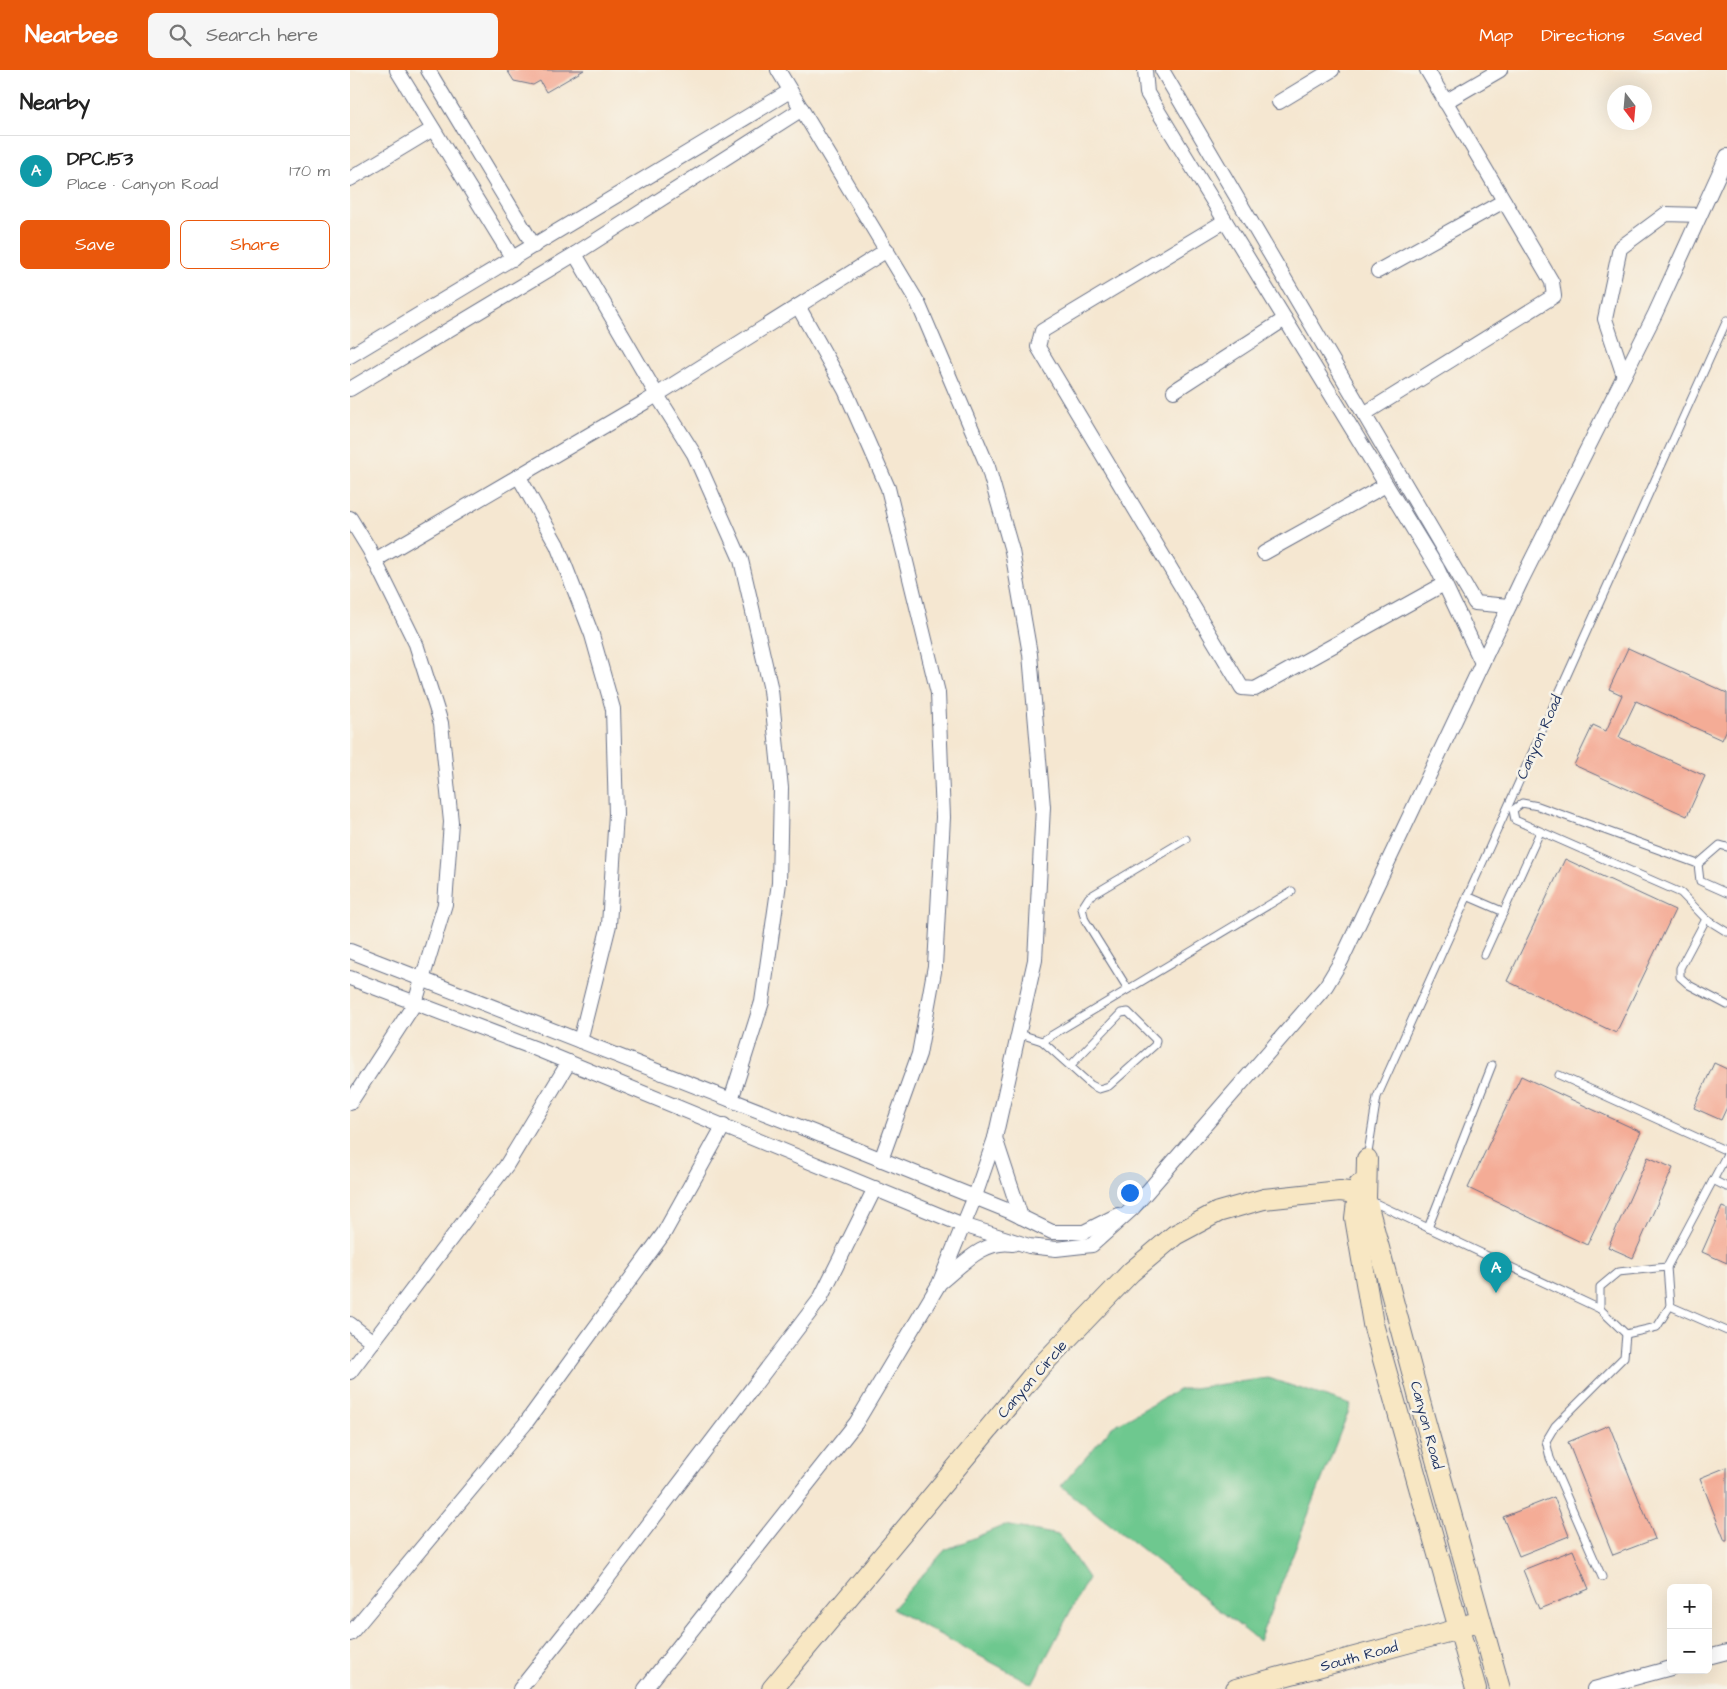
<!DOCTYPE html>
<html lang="en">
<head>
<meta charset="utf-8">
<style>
  :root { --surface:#fff; --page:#f6f6f6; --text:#222; --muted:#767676; --line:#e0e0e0; --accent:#ea580c }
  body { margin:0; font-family:"Architects Daughter",sans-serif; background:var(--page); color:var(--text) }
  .controls { position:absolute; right:15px; bottom:15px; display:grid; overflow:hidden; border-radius:8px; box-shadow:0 5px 20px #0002 }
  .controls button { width:45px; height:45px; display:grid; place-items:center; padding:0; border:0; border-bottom:1px solid var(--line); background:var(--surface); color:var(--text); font:25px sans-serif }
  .compass { position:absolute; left:1257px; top:15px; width:45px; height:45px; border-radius:50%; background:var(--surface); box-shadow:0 5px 20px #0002; rotate:164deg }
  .you { position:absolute; left:779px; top:1122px; width:18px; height:18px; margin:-12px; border:4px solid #fff; border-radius:50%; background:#1a73e8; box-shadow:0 0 0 8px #1a73e833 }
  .badge { display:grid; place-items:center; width:32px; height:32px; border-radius:50%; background:var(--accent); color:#fff; font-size:16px; font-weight:700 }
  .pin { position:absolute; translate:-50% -41px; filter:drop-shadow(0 1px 2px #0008) }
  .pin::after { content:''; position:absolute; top:26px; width:18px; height:15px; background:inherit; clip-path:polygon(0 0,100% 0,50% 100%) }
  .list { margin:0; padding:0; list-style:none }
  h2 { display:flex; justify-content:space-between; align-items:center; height:65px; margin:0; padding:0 20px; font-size:21px }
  h2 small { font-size:16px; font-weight:400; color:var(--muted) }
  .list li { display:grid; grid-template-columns:32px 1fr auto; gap:15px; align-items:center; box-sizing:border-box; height:70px; padding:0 20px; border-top:1px solid var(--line) }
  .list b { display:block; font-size:19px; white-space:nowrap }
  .list p { margin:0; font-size:16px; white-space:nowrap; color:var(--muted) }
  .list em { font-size:16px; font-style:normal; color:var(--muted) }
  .actions { display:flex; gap:10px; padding:15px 20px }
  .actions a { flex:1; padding:11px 0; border:1px solid var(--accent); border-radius:8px; text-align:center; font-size:18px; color:var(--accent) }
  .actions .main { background:var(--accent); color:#fff }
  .icon { flex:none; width:28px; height:28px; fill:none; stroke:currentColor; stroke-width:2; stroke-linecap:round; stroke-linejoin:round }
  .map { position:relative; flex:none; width:1377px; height:1619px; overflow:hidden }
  header { display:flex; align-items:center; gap:30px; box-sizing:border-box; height:70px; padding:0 25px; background:var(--accent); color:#fff }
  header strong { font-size:24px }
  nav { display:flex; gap:28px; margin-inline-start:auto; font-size:18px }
  .search { width:350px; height:45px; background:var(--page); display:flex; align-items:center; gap:12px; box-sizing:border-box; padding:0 18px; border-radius:8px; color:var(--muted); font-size:19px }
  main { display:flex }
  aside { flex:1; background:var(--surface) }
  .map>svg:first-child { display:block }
  .green { fill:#6ec88f; stroke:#447c76 }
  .building { fill:#f4ac96 }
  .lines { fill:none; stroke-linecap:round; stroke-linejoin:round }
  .service-casing { stroke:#676f86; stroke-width:9 }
  .minor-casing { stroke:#676f86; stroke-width:16 }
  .secondary-casing { stroke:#676f86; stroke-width:22 }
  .service { stroke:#fff; stroke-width:7 }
  .minor { stroke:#fff; stroke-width:14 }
  .secondary { stroke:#f8e7c3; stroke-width:20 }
  .labels { text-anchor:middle; stroke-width:5; stroke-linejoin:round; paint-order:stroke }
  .street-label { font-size:15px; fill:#1b2f5e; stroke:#f7f3e8 }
</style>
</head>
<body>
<header>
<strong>Nearbee</strong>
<div class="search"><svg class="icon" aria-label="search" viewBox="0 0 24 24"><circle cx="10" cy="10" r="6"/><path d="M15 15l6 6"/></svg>Search here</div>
<nav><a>Map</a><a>Directions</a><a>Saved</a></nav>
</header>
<main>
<aside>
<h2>Nearby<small></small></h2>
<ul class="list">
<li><span class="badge" style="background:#0f9aa8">A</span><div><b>DPC.153</b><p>Place · Canyon Road</p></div><em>170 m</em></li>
</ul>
<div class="actions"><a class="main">Save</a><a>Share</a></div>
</aside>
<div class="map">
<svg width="1377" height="1619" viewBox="0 0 1377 1619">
  <rect width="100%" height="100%" fill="#f7f3e8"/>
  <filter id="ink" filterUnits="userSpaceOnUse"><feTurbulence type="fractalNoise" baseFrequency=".02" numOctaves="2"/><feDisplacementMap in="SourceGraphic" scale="10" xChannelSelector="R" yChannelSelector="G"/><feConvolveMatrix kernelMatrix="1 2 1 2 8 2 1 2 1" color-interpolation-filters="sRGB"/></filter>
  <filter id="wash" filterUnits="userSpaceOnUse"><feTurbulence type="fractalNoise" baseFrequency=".0096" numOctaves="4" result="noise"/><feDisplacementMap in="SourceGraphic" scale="20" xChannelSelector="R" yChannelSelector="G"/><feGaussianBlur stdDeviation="1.12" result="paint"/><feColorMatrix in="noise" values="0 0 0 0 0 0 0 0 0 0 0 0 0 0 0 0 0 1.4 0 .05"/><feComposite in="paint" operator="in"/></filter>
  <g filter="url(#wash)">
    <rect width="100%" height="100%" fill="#f5e7d1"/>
    <g class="green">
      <path d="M918,1308l83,27 -92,236 -198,-155 51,-59 66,-37z"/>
      <path d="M655,1455l54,10 29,43 -56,106 -140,-75 53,-59z"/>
    </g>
    <g id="blocks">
      <g class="building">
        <path d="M157,0h77l-38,22 -6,-11 -7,4 -19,-4z"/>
        <path d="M1278,578l99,45v36l-5,11 -86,-39 -17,36 86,39 -18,40 -113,-51 19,-40 13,6 16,-36 -13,-6z"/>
        <path d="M1215,789l110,51 -59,123 -109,-52z"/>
        <path d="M1364,993l13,6v38l-6,13 -27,-12z"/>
        <path d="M1171,1006l120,56 -54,113 -119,-57z"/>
        <path d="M1298,1087l25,11 -40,90 -25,-11z"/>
        <path d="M1372,1137l5,2v54l-25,-11z"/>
        <path d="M1259,1355l46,114 -42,16 -45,-113z"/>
        <path d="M1377,1397v74h-2l-25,-63z"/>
        <path d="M1204,1427l15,39 -50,20 -16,-39z"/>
        <path d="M1223,1480l16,39 -50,20 -16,-39z"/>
      </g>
    </g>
  </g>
  <g filter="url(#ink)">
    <use href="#blocks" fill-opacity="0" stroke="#676f86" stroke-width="1"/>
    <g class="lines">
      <defs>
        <g id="service">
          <path d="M1377,777l-7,-2 -22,19 -160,-58 -16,-3 -9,7 2,10 166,73 25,26 21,13"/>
          <path d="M1348,794l2,17 27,12"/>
          <path d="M1117,826l37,16"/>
          <path d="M1356,849l-26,49v9l9,8 38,20"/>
          <path d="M1134,885l56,-123"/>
          <path d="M778,919l-43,-69 -3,-12 7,-11 97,-58"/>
          <path d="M667,963l25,8 250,-150"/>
          <path d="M692,971l49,44 8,4 10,-3 46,-41 1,-5 -28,-28 -7,1 -51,53"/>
          <path d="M1209,1005l168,76"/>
          <path d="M1017,1089l10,-62 350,-777"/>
          <path d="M1363,1110l14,7"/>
          <path d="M1021,1131l229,108 26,25"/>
          <path d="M1078,1158l64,-163"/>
          <path d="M1320,1236l57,25"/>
          <path d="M1250,1239v-22l18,-15 49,-5 60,-113"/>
          <path d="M1276,1264l31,-7 13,-21 -3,-39"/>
          <path d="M1252,1507l-52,-119 -4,-17 9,-15 69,-69 2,-23"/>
        </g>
        <g id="minor">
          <path d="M47,0l116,189"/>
          <path d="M78,0l106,176"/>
          <path d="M795,0l2,23 290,475 45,95"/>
          <path d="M812,0l313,533 34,3"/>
          <path d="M929,32l53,-32"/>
          <path d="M1095,32l55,-32"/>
          <path d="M0,109l83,-50"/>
          <path d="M875,151l-183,110 -4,16 204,341 13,1 189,-105"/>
          <path d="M225,184l82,141 37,59 47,106 30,130 10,98 -2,95 -17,119 -31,98"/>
          <path d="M1028,201l126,-70"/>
          <path d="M448,236l47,84 43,98 50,205 5,124 -8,149 -16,88 -38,106"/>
          <path d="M0,286l440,-265"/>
          <path d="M1274,306l-19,-57 15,-71 46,-34 34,1"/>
          <path d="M0,319l225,-135 227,-145"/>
          <path d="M824,321l111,-72"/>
          <path d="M1014,344l190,-118 -2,-14 -125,-212"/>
          <path d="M169,407l38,68 35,90 21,74 3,105 -7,111 -29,116"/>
          <path d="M0,448l19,31 47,95 25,79 10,99 -6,82 -30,99 -65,100"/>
          <path d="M914,483l122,-68"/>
          <path d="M25,490l272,-159 240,-151"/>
          <path d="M0,881l463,181 196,79 43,21h32l34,-17"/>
          <path d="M0,908l184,70 429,177 66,21 27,3 36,-4 41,-37 193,-222 15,-25 180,-380 134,-267 72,-158"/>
          <path d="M645,1068l26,79"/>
          <path d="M592,1211c20,-16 42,-42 71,-37"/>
          <path d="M0,1254l23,18"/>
          <path d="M0,1302l156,-206 63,-104"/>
          <path d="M0,1564l175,-210 139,-191 60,-108"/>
          <path d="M1358,1587l19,-5"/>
          <path d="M170,1619l71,-89 229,-301 55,-111"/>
          <path d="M295,1619l211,-266 83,-139 35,-85 21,-61 40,-178 8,-153 -13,-153 -18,-103 -24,-84 -70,-164 -140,-233"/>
          <path d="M1244,1619l77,-21"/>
        </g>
        <g id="secondary">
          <path d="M1017,1089l-1,40 57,214 77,276"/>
          <path d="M1009,1115l-4,33 18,106 103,365"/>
          <path d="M422,1619l268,-322 91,-95 44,-37 43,-23 46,-13 76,-8 16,2 10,6"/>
          <path d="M886,1619l223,-60 11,-5"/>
        </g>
      </defs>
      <use href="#service" class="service-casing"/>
      <use href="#minor" class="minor-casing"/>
      <use href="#secondary" class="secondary-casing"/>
      <use href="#service" class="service"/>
      <use href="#minor" class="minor"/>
      <use href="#secondary" class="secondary"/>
    </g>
  </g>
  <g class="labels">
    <g class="street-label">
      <text transform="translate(1189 667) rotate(-66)" y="5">Canyon Road</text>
      <text transform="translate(682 1309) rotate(-49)" y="5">Canyon Circle</text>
      <text transform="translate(1077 1355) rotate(75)" y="5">Canyon Road</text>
      <text transform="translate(1009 1586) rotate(-15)" y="5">South Road</text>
    </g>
  </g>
</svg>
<div class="controls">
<button>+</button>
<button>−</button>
</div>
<svg class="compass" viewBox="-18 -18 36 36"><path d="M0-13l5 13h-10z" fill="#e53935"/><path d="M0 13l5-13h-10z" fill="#767676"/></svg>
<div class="you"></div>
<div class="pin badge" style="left:1146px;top:1223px;background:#0f9aa8">A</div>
</div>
</main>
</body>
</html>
